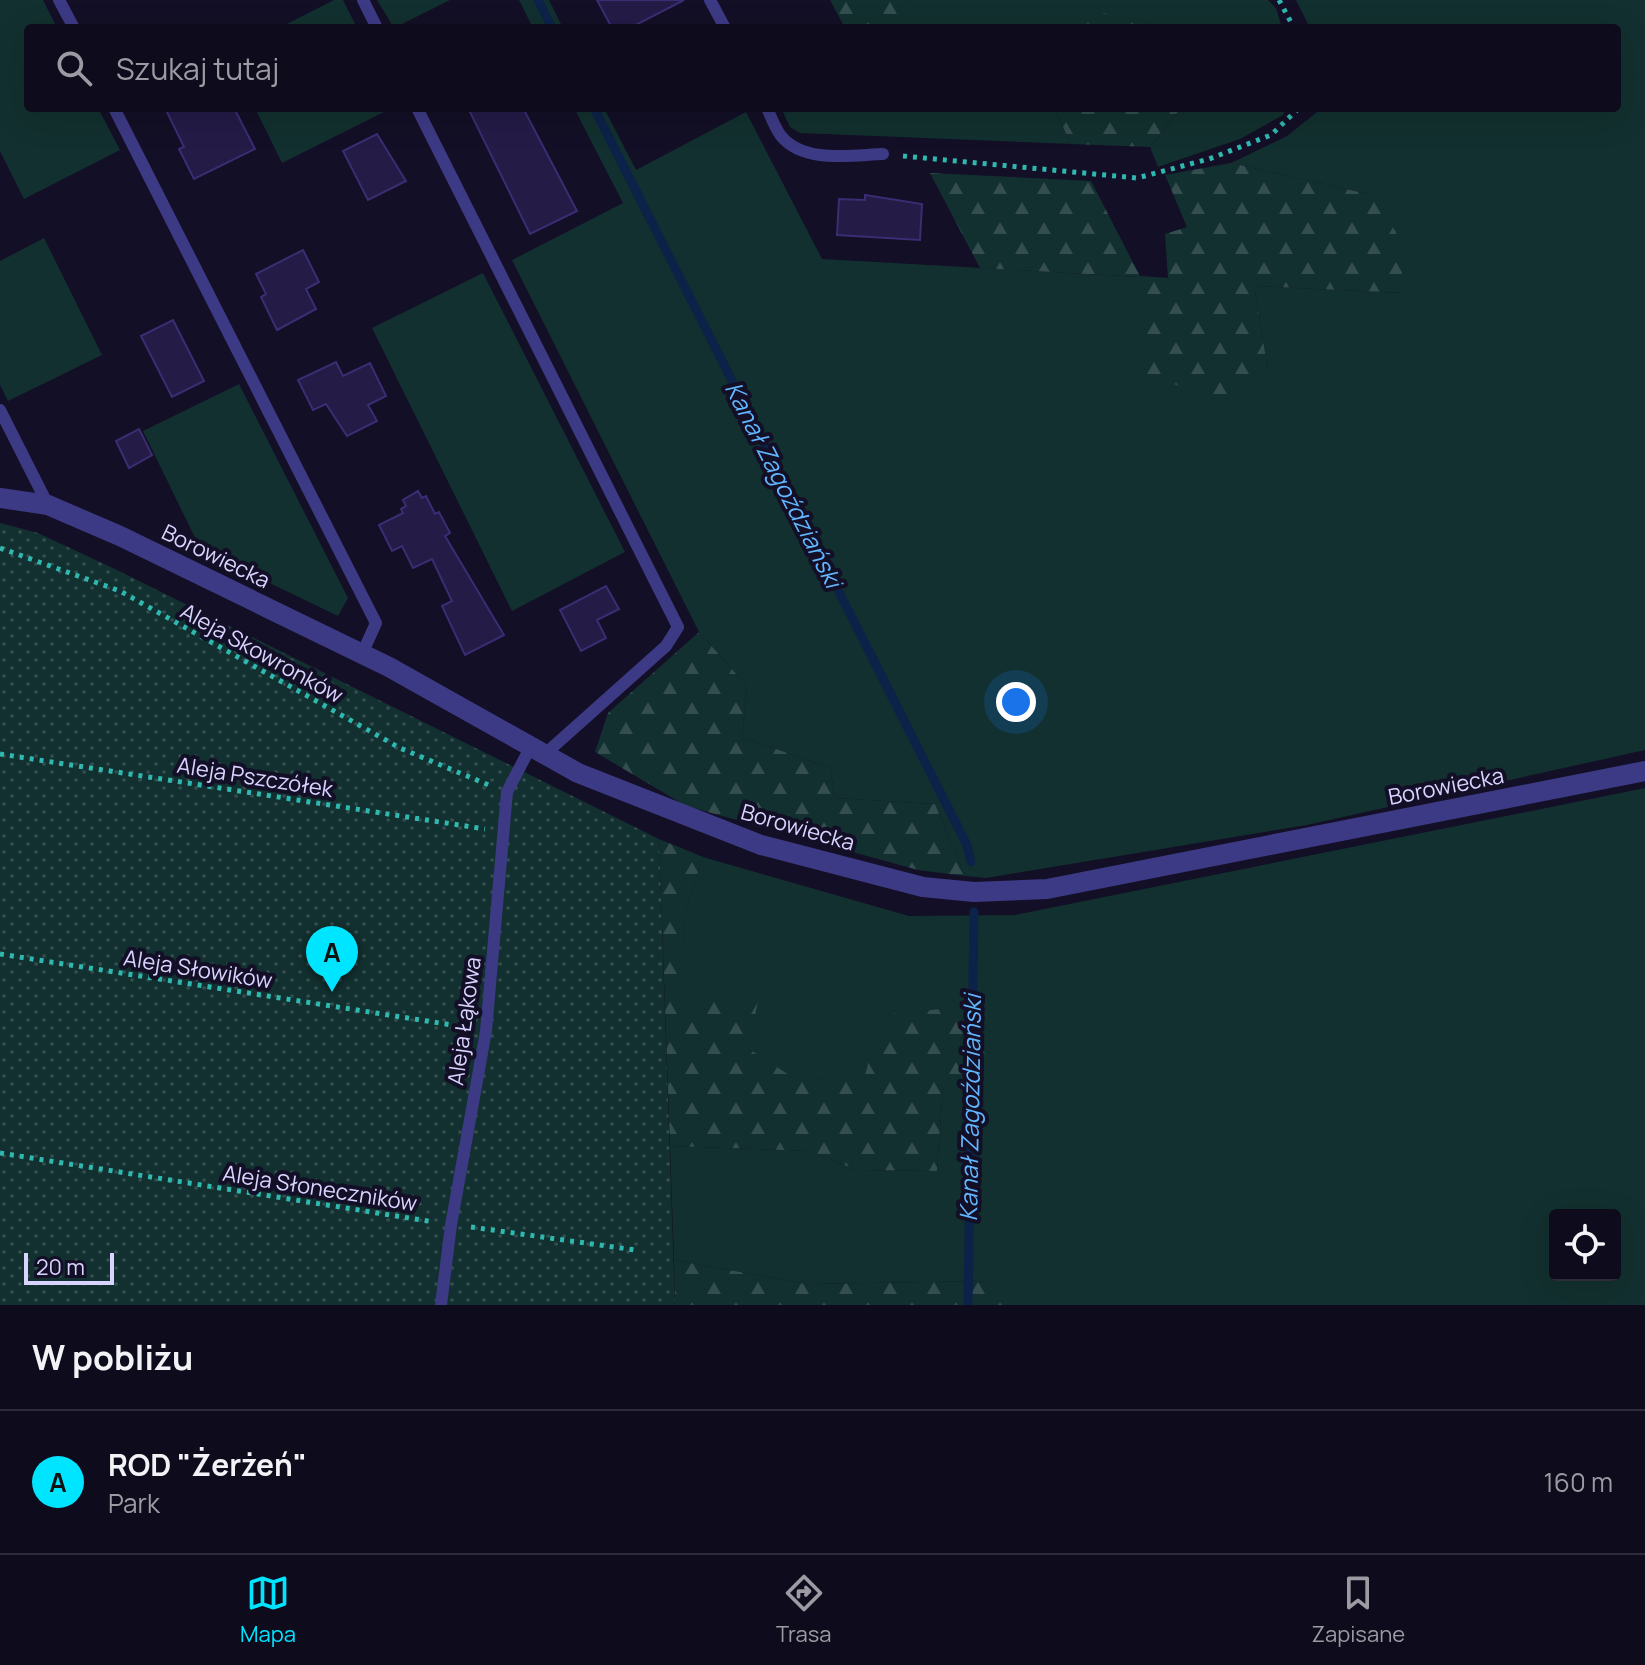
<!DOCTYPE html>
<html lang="pl">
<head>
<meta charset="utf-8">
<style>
  :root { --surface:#0e0b1c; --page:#1c1929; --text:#f1f3f6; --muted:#9b9ba3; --line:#2e2b3b; --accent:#00e5ff }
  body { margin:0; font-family:Manrope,sans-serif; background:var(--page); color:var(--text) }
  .controls { position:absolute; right:24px; bottom:24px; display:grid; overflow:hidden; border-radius:8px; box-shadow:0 8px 32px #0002 }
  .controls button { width:72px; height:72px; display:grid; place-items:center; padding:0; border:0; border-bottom:2px solid var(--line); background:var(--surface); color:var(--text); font:40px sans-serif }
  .scale { position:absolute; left:24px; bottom:20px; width:90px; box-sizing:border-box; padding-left:8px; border:4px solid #d9d4ff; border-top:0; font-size:22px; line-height:28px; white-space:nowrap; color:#d9d4ff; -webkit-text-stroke:6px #130f26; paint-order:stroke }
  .you { position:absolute; left:1016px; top:702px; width:28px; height:28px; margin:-20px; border:6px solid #fff; border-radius:50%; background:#1a73e8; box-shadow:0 0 0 12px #1a73e833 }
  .badge { display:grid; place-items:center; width:52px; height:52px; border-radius:50%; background:var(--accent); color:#111; font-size:26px; font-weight:700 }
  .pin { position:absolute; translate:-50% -66px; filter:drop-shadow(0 2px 4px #0008) }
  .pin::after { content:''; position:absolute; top:42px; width:28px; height:24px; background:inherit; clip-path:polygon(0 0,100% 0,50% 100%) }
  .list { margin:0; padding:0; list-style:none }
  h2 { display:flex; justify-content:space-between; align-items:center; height:104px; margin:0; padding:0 32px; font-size:34px }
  h2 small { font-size:26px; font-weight:400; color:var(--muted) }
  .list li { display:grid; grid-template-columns:52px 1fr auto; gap:24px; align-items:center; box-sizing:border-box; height:144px; padding:0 32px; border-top:2px solid var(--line) }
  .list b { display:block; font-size:30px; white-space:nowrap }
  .list p { margin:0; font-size:26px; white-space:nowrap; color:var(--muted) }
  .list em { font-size:26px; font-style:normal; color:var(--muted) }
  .icon { flex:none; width:44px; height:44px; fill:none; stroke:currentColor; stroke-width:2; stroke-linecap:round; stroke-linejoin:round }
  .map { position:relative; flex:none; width:1645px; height:1305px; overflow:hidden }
  .search { position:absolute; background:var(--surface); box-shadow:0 8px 32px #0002; left:24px; right:24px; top:24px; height:88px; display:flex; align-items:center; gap:20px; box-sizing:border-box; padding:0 28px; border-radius:8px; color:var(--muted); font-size:30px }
  .sheet { height:248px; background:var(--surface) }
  nav { display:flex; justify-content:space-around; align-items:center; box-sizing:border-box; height:112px; border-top:2px solid var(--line); background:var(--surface); font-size:22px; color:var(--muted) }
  nav a { display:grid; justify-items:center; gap:4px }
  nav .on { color:var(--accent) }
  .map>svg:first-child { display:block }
  .grass { fill:#12302f; fill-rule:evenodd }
  .forest { fill:url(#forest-firs) }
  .garden { fill:url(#garden-dots) }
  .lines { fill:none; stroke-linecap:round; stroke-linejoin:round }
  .stream { stroke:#0c2248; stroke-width:9 }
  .building { fill:#241b47; stroke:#3b2d73; stroke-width:2 }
  .path { stroke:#2fb8b0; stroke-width:5; stroke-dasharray:4 6; stroke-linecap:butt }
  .lane { stroke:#3d3a85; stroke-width:12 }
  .street { stroke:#3d3a85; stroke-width:20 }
  .labels { text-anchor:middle; stroke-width:8; stroke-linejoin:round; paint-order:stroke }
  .street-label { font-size:22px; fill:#d9d4ff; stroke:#130f26 }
  .water-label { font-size:24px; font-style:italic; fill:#62b6ff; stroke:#130f26 }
</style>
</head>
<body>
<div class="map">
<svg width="1645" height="1305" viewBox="0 0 1645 1305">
  <defs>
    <pattern id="forest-firs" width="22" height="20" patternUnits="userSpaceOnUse" patternTransform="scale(2)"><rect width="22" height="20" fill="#12302f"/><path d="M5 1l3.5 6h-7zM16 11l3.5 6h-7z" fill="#344d4e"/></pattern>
    <pattern id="garden-dots" width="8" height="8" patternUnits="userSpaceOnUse" patternTransform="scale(2)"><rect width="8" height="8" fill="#12302f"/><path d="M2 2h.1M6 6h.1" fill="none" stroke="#344d4e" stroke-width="1.8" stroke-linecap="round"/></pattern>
  </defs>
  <rect width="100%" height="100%" fill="#130f26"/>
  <g class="grass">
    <path d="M0,0h43l14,28h-29v80h70l22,42 -96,49 -24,-48z"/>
    <path d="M334,0h9l14,28h-78z"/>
    <path d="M377,0h73l-56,28z"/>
    <path d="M519,0h30l14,28h-30z"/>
    <path d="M906,0h362l8,8 6,20h-125l-17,-9 -59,3v6h-182l17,-9z"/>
    <path d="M1296,0h349v750l-338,75 -321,53 -21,-2 -30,-72 -100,-6 -5,-30 -88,-31 5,-51 -48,-54 -187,-372 111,-57 -49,-95h30l32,62 110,-58 76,147 318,18 128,93 -14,-84 150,7 -32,-98 -141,-32 56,-27 35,-28h295v-80h-307z"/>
    <path d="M255,108h137l-110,55z"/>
    <path d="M781,108h273l17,36 -271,-11 -10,-6z"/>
    <path d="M1181,108h106l-4,7 -43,24 -82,28 -8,-20z"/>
    <path d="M44,238l58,117 -94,46 -8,-16v-124z"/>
    <path d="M483,273l142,279 -113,59 -140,-283z"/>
    <path d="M239,384l109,214 -10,18 -137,-66 -58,-119z"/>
    <path d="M1645,788v517h-622l-30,-24 -186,3 -133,-24 -4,-114 141,5 45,19 81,1 6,-86 -78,-9 -79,-2 -38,-25 -66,-55 2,-80 19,-57 206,59 106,-1zM1555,1215h60v60h-60z"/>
  </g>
  <g class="forest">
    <path d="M830,0h76l11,19 -18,9h-54z"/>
    <path d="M1102,13l38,6 17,9h-76v-6z"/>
    <path d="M1054,108h127l-31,39 -79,-3z"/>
    <path d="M1231,163l141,32 24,37 9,61 -151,-7 14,84 -16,24 -46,2 -65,-24 -1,-95 -160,-9 -50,-95 161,8 49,95 28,2 -3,-44 22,-7 -22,-52z"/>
    <path d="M699,632l48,54 -5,51 88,31 5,30 100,6 30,72 -47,-6 -232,-64 -91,-54 13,-39z"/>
    <path d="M659,839l44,18 -19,57 -1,80 75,6 -9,49 37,24 79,2 17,-60 68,-7 38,35v27l-45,15 -6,86 -81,-1 -45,-19 -141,-5z"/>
    <path d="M674,1260l133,24 187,-3 29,24h-348z"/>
  </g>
  <path class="garden" d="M0,523l38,10 79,37 542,269 16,466h-675z"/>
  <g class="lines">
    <g class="stream">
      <path d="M538,0l14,28"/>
      <path d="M594,108l373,737 4,17"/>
      <path d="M968,1305l6,-393"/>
    </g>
  </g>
  <g class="building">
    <path d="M597,0h87l-54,28h-18z"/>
    <path d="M165,108h69l21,41 -61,30 -15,-30 5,-2z"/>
    <path d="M468,108h55l54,103 -47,23z"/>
    <path d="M377,134l29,47 -38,19 -25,-49z"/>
    <path d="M865,195l57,9 -2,36 -83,-5 2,-36 26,1z"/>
    <path d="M303,250l16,32 -13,7 10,20 -39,21 -16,-33 5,-3 -10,-20z"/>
    <path d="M173,320l31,61 -32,16 -31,-61z"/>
    <path d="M336,362l7,14 27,-13 16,33 -18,9 9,16 -30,15 -21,-32 -13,6 -15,-30z"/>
    <path d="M139,429l13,26 -23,13 -13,-27z"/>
    <path d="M418,491l4,7 4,-2 9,18 4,-2 11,21 -5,3 59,99 -39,20 -23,-49 10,-5 -20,-42 -19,9 -11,-22 -10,5 -13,-26 24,-12 -2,-4 5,-3 -3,-6z"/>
    <path d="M606,586l13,23 -22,11 9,18 -25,13 -21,-41z"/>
  </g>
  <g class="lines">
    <g class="path">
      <path d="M1279,0l15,28"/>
      <path d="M903,156l234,22 72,-19 62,-24 28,-27"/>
      <path d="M0,548l120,43 280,157 91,38"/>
      <path d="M0,754l485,75"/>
      <path d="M0,954l465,73"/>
      <path d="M0,1153l434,69"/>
      <path d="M471,1227l164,23"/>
    </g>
    <g class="lane">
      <path d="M59,0l15,28"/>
      <path d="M363,0l14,28"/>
      <path d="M710,0l15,28"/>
      <path d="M114,108l262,515 -14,31"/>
      <path d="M417,108l261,519 -12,19 -121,108"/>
      <path d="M767,108c4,9 8,20 14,28 23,28 71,19 102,18"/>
      <path d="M0,410l48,95"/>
      <path d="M441,1305l10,-80 35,-194 21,-239 24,-46"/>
    </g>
    <path class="street" d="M0,498l48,7 72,31 269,131 189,106 183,72 162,42 51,5 73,-3 598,-118"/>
  </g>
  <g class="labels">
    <g class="street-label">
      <text transform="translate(216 556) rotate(26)" y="8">Borowiecka</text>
      <text transform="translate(262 653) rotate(29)" y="8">Aleja Skowronków</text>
      <text transform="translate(255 777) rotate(9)" y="8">Aleja Pszczółek</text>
      <text transform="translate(1446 786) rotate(-11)" y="8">Borowiecka</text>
      <text transform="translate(798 827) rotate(16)" y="8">Borowiecka</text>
      <text transform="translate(198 969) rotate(9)" y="8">Aleja Słowików</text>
      <text transform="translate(464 1021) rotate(-82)" y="8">Aleja Łąkowa</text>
      <text transform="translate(320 1188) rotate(9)" y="8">Aleja Słoneczników</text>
    </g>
    <g class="water-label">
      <text transform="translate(783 485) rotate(63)" y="8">Kanał Zagoździański</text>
      <text transform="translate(971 1108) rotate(-89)" y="8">Kanał Zagoździański</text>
    </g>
  </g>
</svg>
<div class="controls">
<button><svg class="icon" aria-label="locate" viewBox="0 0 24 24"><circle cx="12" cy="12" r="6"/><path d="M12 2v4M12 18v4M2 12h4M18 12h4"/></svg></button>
</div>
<div class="scale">20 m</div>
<div class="you"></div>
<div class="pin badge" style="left:332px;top:992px">A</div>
<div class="search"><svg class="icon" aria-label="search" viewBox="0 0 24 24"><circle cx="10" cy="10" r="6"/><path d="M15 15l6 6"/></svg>Szukaj tutaj</div>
</div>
<section class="sheet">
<h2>W pobliżu<small></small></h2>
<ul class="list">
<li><span class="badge">A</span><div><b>ROD &quot;Żerżeń&quot;</b><p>Park</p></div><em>160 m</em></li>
</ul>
</section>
<nav>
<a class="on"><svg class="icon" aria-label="map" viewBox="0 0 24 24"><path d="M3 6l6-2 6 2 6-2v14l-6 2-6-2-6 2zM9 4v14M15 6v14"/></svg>Mapa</a>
<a><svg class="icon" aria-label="directions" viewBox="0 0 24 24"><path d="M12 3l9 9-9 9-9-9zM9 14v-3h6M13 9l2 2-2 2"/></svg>Trasa</a>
<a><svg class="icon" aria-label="saved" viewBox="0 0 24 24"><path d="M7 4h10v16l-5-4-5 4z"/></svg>Zapisane</a>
</nav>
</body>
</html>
